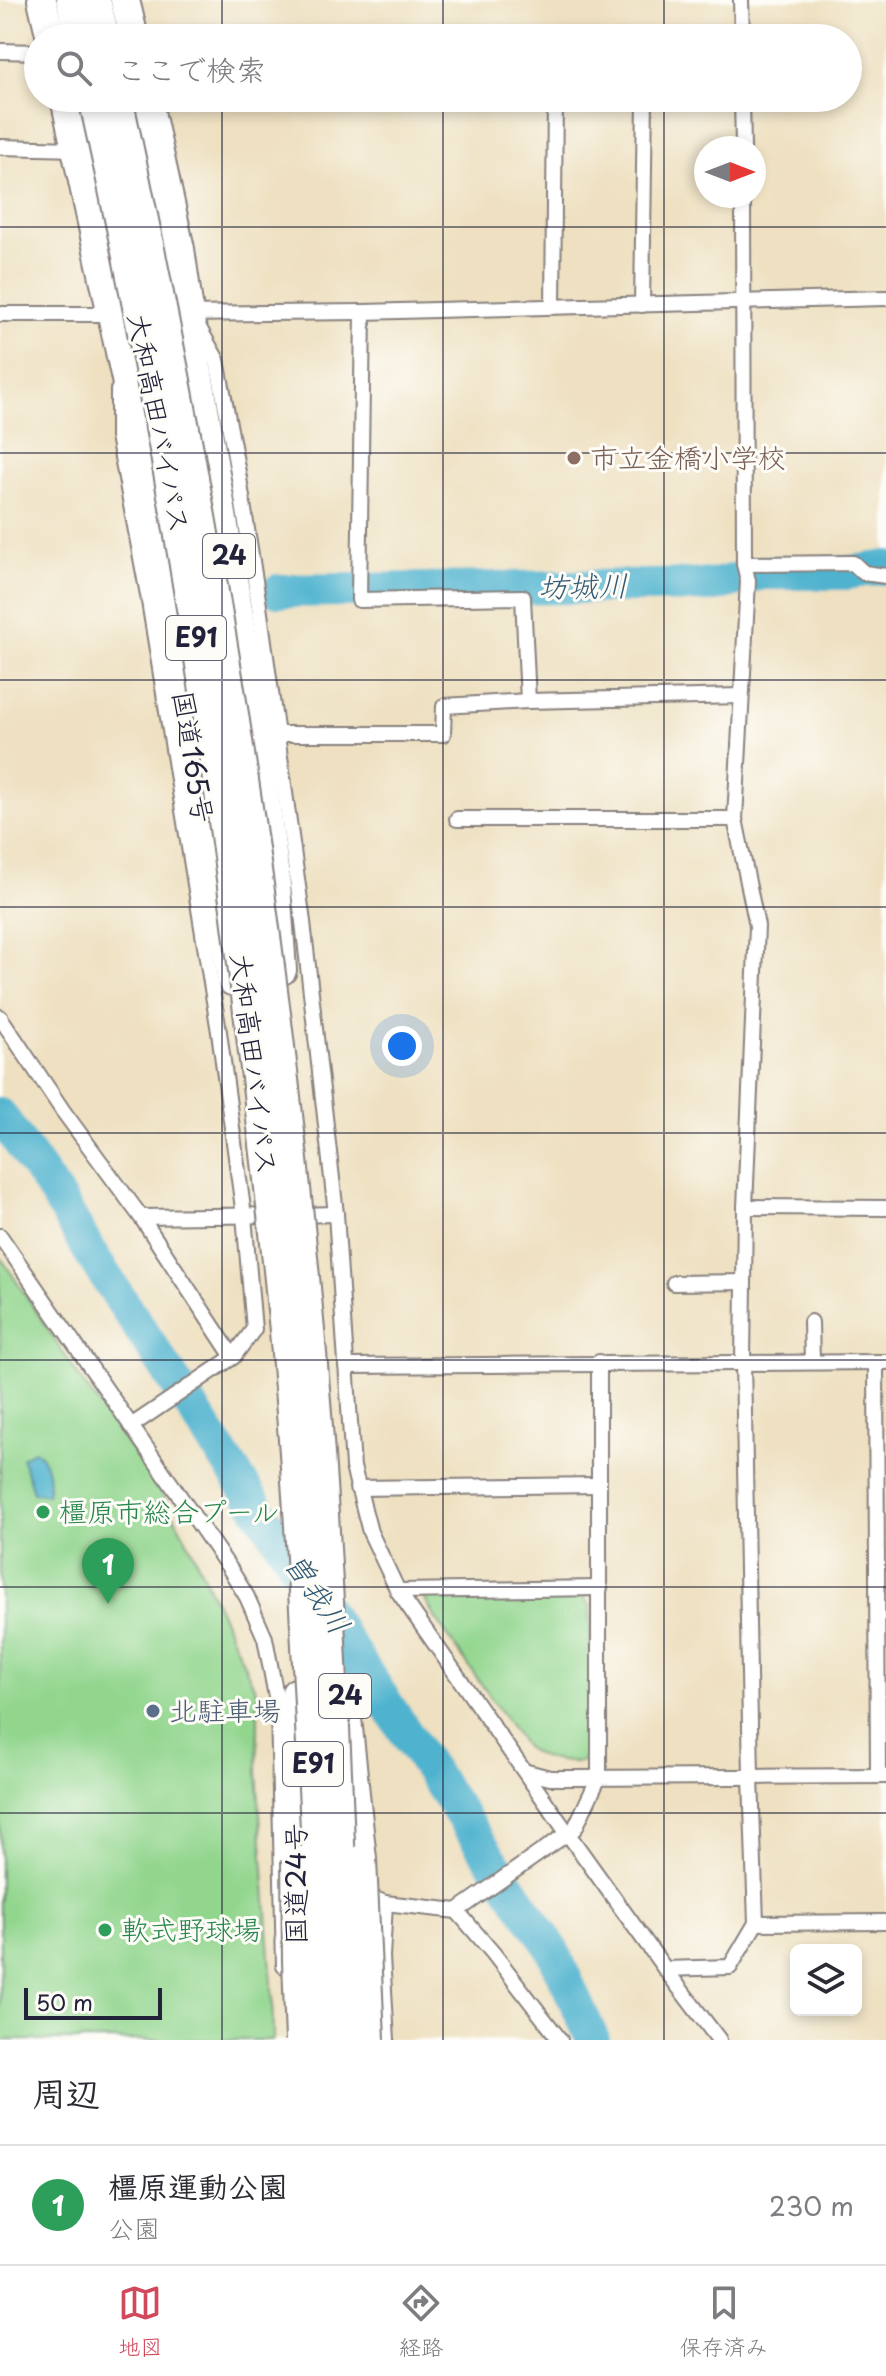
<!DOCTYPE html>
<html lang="ja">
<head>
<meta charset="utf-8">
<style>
  :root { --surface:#fff; --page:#f2f2f3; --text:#2b2b33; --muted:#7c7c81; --line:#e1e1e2; --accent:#d1495b }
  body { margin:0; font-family:"Playpen Sans","Klee One",sans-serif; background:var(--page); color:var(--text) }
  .controls { position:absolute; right:24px; bottom:24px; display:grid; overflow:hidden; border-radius:12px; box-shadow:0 4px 12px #0003 }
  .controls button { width:72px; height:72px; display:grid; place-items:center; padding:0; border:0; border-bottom:2px solid var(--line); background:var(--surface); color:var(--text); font:40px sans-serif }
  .compass { position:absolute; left:694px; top:136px; width:72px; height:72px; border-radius:50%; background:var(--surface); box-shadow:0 4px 12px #0003; rotate:90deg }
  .scale { position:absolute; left:24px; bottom:20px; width:138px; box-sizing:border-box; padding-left:8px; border:4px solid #22223b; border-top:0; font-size:22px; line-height:28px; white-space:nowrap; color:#22223b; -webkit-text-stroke:6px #fdfcf7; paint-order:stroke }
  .you { position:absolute; left:402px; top:1046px; width:28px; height:28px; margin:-20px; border:6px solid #fff; border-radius:50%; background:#1a73e8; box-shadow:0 0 0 12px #1a73e833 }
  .badge { display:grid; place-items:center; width:52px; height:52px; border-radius:50%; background:var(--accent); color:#fff; font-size:26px; font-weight:700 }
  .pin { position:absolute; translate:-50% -66px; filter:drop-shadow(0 2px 4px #0008) }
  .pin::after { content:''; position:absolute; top:42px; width:28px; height:24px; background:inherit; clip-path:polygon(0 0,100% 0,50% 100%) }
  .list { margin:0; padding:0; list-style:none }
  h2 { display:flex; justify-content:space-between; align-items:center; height:104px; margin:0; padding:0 32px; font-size:34px }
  h2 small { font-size:26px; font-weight:400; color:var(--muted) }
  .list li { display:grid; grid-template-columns:52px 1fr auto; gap:24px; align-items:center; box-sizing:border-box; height:120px; padding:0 32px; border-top:2px solid var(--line) }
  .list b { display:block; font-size:30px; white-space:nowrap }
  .list p { margin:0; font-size:26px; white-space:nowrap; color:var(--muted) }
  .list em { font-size:26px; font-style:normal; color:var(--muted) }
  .icon { flex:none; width:44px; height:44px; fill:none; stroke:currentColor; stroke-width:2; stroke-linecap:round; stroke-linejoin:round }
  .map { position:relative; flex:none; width:886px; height:2040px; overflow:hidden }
  .search { position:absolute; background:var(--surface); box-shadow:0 4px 12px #0003; left:24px; right:24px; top:24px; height:88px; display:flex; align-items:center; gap:20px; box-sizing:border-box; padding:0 28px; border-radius:44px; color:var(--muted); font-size:30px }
  .sheet { height:224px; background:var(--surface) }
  nav { display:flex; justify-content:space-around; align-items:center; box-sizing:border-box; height:112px; border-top:2px solid var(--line); background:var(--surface); font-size:22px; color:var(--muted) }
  nav a { display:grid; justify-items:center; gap:4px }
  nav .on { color:var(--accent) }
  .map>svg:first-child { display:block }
  .green { fill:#92d68e; stroke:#5a7c64; stroke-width:2 }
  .water { fill:#50b3cf; stroke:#396a85; stroke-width:2 }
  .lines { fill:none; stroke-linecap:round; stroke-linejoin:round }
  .river { stroke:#50b3cf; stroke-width:34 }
  .street-casing { stroke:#88817e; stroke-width:18 }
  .highway-casing { stroke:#88817e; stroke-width:32 }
  .street { stroke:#fff; stroke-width:14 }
  .highway { stroke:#fff; stroke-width:28 }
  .highway-bridge-casing { stroke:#88817e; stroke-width:32; stroke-linecap:butt }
  .highway-bridge { stroke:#fff; stroke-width:28 }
  .grid { fill:none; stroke:#22223b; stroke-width:2; stroke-opacity:0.55 }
  .education-dot { fill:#8d6e63; stroke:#fdfcf7; stroke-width:3 }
  .leisure-dot { fill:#2e9e5b; stroke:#fdfcf7; stroke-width:3 }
  .service-dot { fill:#5c6f8a; stroke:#fdfcf7; stroke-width:3 }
  .labels { text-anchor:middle; stroke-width:6; stroke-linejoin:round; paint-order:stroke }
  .shield { fill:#fdfcf7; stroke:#646373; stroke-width:2 }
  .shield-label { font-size:26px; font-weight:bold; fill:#22223b }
  .street-label { font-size:28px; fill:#22223b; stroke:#fdfcf7 }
  .education-label { font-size:28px; fill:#785e54; stroke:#fdfcf7; text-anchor:start }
  .leisure-label { font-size:28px; fill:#27864d; stroke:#fdfcf7; text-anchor:start }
  .service-label { font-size:28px; fill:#4e5e75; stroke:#fdfcf7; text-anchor:start }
  .water-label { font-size:30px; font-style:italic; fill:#345c76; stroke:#fdfcf7 }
</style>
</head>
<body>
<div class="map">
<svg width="886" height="2040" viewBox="0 0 886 2040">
  <rect width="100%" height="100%" fill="#fdfcf7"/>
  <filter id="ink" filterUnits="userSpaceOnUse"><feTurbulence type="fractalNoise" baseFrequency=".0125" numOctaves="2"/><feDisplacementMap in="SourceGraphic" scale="16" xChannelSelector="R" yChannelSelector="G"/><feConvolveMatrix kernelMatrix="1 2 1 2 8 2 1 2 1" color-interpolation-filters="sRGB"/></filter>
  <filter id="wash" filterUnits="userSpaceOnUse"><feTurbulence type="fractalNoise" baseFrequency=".006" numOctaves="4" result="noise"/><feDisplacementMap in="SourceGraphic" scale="32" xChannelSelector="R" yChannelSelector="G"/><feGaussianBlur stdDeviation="1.8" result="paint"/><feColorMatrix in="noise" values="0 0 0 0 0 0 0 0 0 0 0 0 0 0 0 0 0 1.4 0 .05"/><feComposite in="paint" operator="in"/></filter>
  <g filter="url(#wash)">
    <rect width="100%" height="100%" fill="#eee0c0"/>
    <g class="green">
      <path d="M0,1256l79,121 81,113 30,56 67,147 1,29 -1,49 15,214 1,55h-273z"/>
      <path d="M580,1594l10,11 2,146 -11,11c-22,0 -38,-1 -56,-15l-91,-131 -11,-20z"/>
    </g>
    <path class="water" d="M35,1450c14,12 16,27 12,45l-14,-3 -11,-34z"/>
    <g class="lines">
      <g class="river">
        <path d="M278,591l437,-6 48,-12h83l40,-6"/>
        <path d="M0,1115l55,78 41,69 329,500 126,185 42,93"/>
      </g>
    </g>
  </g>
  <g filter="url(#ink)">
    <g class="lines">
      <defs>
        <g id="street">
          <path d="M741,0l1,38"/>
          <path d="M0,51l38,1"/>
          <path d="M742,98l1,50"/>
          <path d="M0,147l76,2"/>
          <path d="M642,305l3,-207"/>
          <path d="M553,306l2,-208"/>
          <path d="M363,312l-4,288 164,-3 5,104"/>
          <path d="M0,314h116"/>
          <path d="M184,314l179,-2 523,-14"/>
          <path d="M199,328l18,32 22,118 20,128 44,316 33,292 17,253 17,65 28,59 170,243 97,135 54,71"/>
          <path d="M118,390v46l30,159 71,437 25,184 10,113 -21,28 -102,69"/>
          <path d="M744,564l109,-1 11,10 22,3"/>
          <path d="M276,734h167l1,-28 84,-5 213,-5"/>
          <path d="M457,819h278"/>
          <path d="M0,1017l63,94 78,106 92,140"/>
          <path d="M745,1207l141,1"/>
          <path d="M296,1215l40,-1"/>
          <path d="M141,1217l134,-2"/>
          <path d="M0,1236l230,333 17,28 18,41 13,69 6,259"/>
          <path d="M674,1283l70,-1"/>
          <path d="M811,1322l1,40"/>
          <path d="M876,1362l2,414"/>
          <path d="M346,1366l540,-4"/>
          <path d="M357,1488l242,-3"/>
          <path d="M398,1591l202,-3"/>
          <path d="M527,1772l23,6h26l310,-2"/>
          <path d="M363,1894l22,9 72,8 118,-83 24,-51v-415"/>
          <path d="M385,1903l-3,54 5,83"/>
          <path d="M457,1911l36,42 67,87"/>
          <path d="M756,1923l130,-1"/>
          <path d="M665,1969l65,-2 26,-44 -5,-146 -8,-416 2,-154 12,-281 -22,-107 13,-238 -4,-17 -1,-368"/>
        </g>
        <g id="highway">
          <path d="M42,0l9,38"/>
          <path d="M71,0l8,38"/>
          <path d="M96,0l9,38"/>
          <path d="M125,0l9,38"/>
          <path d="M65,98l72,332 44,249 20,129 31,173"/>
          <path d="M147,98l33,151 17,118 52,307 27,211 6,85"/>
          <path d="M345,1700l17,159"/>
          <path d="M296,1860v-167"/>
        </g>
      </defs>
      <use href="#street" class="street-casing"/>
      <use href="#highway" class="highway-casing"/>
      <use href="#street" class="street"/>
      <use href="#highway" class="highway"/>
      <defs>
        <g id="highway-bridge">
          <path d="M93,98c65,288 113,579 150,873 15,123 31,247 42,371 21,233 28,465 40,698"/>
          <path d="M118,98c90,410 156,826 193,1244 21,232 26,465 38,698"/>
          <path d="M362,1859l8,181"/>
          <path d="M296,1860l1,101 3,79"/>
        </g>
      </defs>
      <use href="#highway-bridge" class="highway-bridge-casing"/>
      <use href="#highway-bridge" class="highway-bridge"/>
    </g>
  </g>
  <path class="grid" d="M222,0v38M443,0v38M664,0v38M222,98v1942M443,98v1942M664,98v1942M0,227h886M0,453h886M0,680h886M0,907h886M0,1133h886M0,1360h886M0,1587h886M0,1813h886"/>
  <circle class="education-dot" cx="574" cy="458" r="8"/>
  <g class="leisure-dot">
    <circle cx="43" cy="1512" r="8"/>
    <circle cx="105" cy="1930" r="8"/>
  </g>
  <circle class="service-dot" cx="153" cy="1711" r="8"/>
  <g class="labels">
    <g class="shield">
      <rect x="203" y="534" width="52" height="44" rx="6"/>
      <rect x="166" y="616" width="60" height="44" rx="6"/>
      <rect x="319" y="1674" width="52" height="44" rx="6"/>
      <rect x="283" y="1742" width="60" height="44" rx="6"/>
    </g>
    <g class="shield-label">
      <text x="229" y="565">24</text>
      <text x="196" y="647">E91</text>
      <text x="345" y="1705">24</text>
      <text x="313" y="1773">E91</text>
    </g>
    <g class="street-label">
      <text transform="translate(159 423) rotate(79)" y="10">大和高田バイパス</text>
      <text transform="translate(193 757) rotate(81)" y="10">国道165号</text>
      <text transform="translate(254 1064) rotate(83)" y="10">大和高田バイパス</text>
      <text transform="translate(296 1884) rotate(-90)" y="10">国道24号</text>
    </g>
    <g class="education-label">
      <text x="590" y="468">市立金橋小学校</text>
    </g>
    <g class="leisure-label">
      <text x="59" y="1522">橿原市総合プール</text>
      <text x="121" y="1940">軟式野球場</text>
    </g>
    <g class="service-label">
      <text x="169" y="1721">北駐車場</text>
    </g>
    <g class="water-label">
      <text transform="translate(583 587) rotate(-1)" y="10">坊城川</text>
      <text transform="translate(317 1594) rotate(56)" y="10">曽我川</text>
    </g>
  </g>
</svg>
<div class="controls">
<button><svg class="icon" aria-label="layers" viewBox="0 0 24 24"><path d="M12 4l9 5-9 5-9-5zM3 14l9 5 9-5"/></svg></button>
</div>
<svg class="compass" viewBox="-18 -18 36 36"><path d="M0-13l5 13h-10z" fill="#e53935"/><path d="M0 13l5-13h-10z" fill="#7c7c81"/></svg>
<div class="scale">50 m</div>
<div class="you"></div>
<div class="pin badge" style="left:108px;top:1604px;background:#2e9e5b">1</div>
<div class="search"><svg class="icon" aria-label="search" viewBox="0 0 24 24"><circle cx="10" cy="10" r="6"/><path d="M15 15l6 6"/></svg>ここで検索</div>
</div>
<section class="sheet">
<h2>周辺<small></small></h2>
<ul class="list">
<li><span class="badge" style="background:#2e9e5b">1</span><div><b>橿原運動公園</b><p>公園</p></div><em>230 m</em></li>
</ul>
</section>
<nav>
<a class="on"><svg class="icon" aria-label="map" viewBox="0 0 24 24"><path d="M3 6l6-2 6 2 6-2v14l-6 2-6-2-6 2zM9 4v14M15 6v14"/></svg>地図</a>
<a><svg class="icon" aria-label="directions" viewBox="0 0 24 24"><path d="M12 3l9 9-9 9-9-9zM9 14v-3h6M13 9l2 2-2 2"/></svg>経路</a>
<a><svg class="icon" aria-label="saved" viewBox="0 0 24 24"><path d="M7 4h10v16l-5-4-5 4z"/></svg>保存済み</a>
</nav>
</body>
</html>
